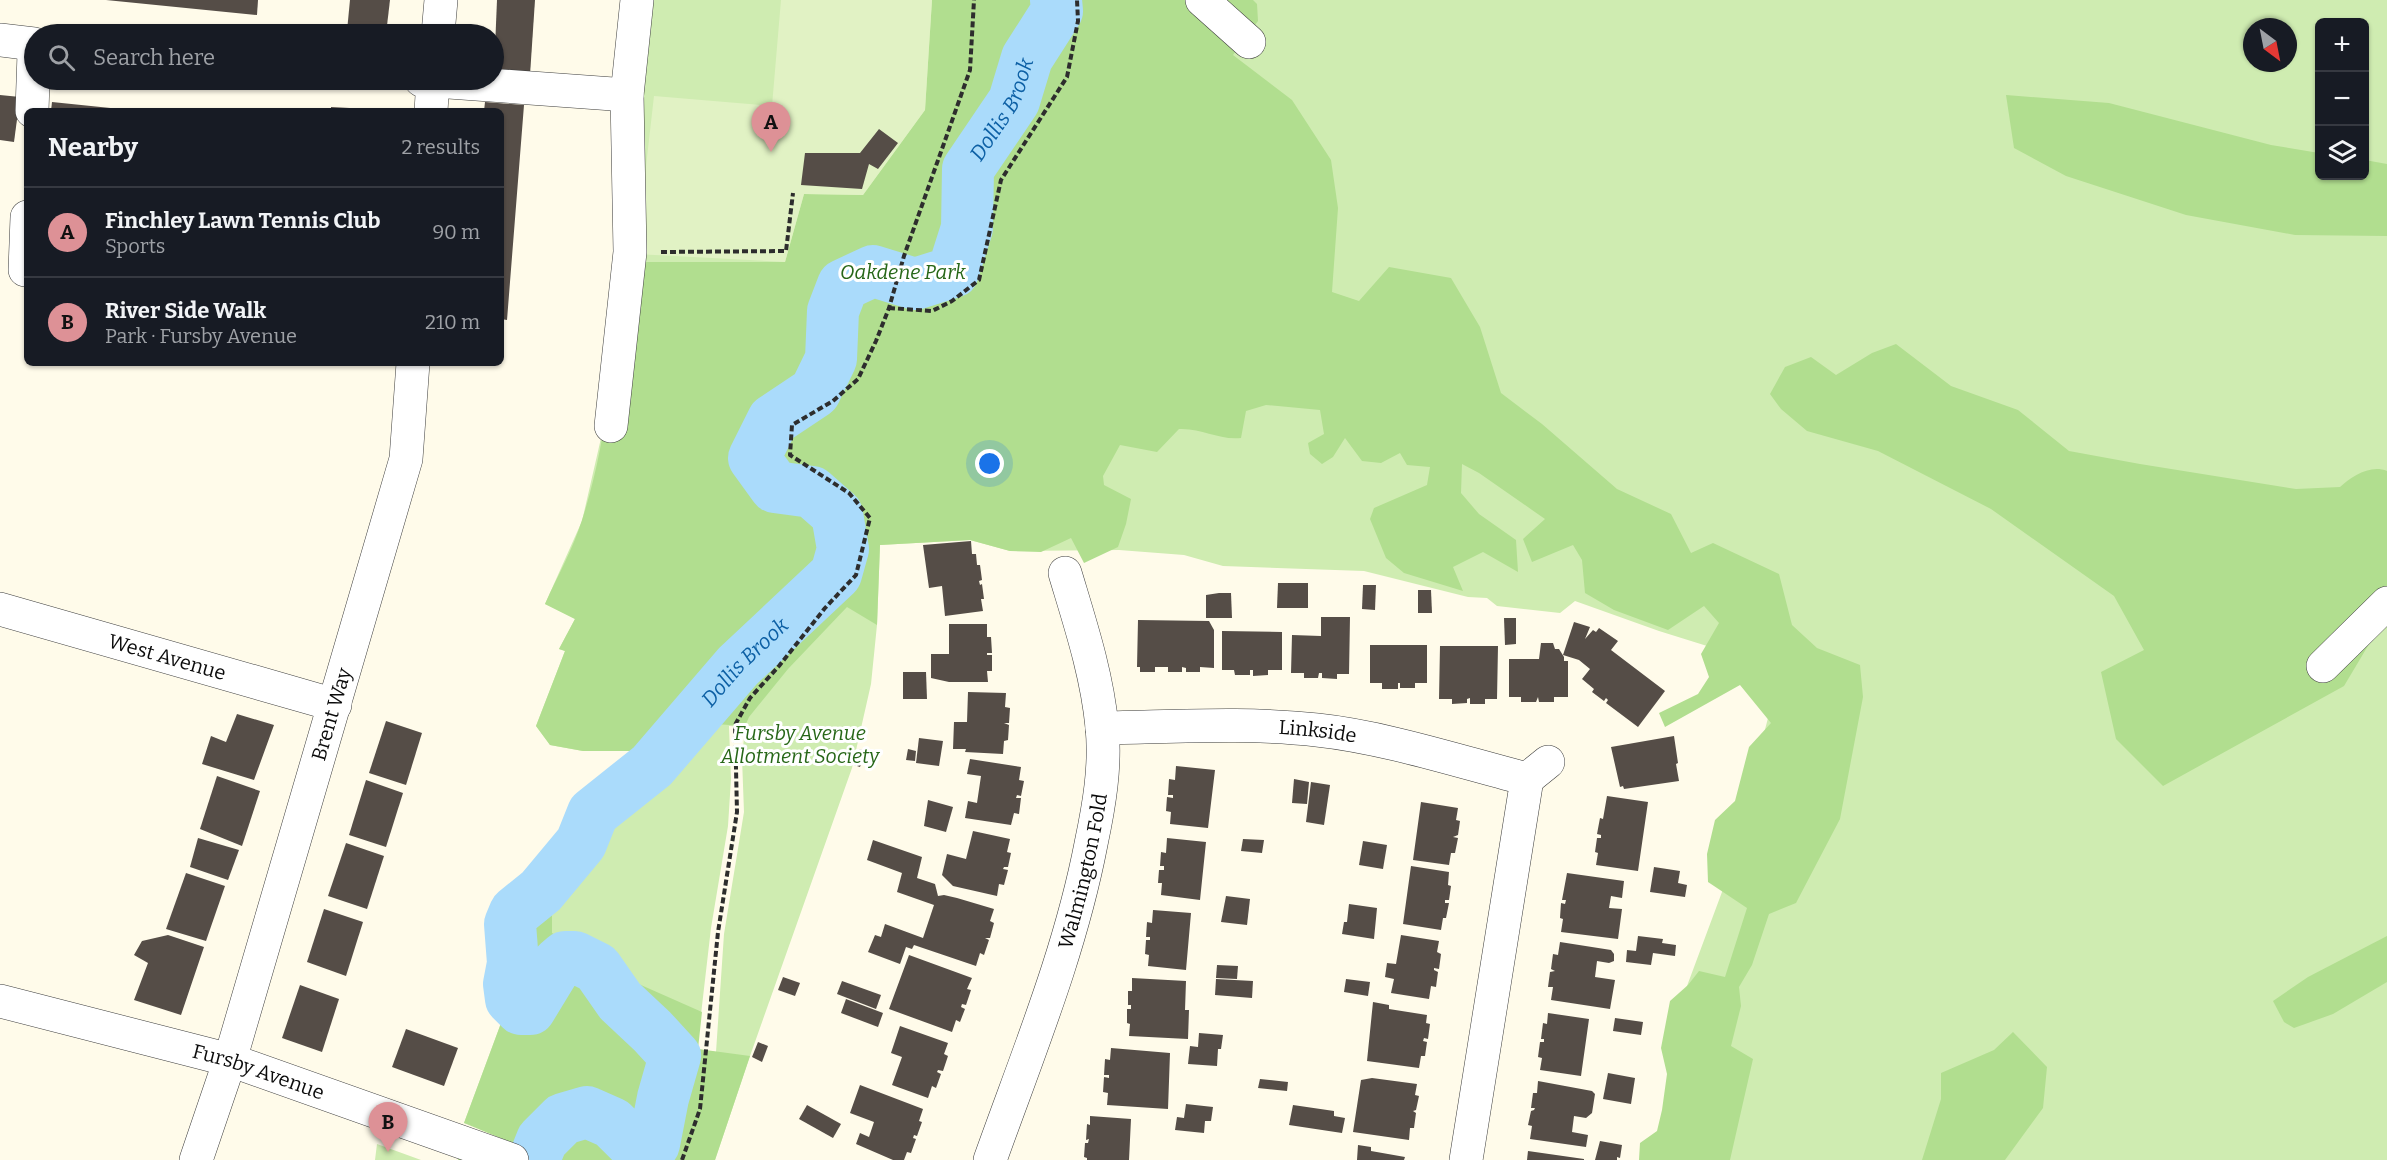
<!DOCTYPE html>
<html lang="en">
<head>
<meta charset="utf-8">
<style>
  :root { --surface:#171b24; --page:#242831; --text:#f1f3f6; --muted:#9ea1a6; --line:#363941; --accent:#dd9196 }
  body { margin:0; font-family:Bitter,serif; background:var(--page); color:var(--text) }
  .controls { position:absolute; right:18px; top:18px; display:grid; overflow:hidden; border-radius:9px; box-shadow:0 2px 4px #0004 }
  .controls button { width:54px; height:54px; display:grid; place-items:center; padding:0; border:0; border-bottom:2px solid var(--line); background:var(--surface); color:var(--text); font:30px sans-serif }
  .compass { position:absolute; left:2243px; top:18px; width:54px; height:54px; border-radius:50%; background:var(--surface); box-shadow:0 2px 4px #0004; rotate:148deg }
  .you { position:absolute; left:990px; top:464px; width:21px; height:21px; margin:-15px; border:4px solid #fff; border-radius:50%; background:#1a73e8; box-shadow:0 0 0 9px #1a73e833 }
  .badge { display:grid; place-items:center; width:39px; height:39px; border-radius:50%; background:var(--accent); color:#111; font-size:20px; font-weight:700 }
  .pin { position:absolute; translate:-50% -50px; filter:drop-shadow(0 2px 3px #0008) }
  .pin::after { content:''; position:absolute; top:32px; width:21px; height:18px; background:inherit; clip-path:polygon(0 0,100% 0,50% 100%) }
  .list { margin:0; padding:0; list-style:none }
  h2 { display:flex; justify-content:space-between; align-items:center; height:78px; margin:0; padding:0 24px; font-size:26px }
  h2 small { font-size:20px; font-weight:400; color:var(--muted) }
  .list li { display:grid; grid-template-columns:39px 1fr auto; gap:18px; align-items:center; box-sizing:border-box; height:90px; padding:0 24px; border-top:2px solid var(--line) }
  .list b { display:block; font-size:22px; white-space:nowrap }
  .list p { margin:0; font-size:20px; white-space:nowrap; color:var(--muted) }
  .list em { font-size:20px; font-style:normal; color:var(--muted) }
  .icon { flex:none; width:33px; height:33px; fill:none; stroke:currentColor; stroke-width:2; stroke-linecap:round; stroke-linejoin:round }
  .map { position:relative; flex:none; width:2387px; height:1160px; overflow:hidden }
  .search { position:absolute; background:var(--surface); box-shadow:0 2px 4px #0004; left:24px; top:24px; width:480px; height:66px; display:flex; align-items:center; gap:15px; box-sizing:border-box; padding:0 21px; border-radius:33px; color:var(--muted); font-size:22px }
  .panel { position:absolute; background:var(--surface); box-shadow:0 2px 4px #0004; left:24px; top:108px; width:480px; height:258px; border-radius:9px }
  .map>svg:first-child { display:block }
  .green { fill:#cfecb1; fill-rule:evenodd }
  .forest { fill:#b1de8f }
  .pitch { fill:#e1f2c4 }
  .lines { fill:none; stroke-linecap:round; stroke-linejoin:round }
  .river { stroke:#aadbfb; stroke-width:52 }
  .building { fill:#554d47 }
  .minor-casing { stroke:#3e3e3e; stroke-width:34 }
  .path { stroke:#2d2d2d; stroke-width:4; stroke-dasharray:6 3; stroke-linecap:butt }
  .minor { stroke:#fff; stroke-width:33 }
  .labels { text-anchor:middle; stroke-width:6; stroke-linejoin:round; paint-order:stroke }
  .park-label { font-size:20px; font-style:italic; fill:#276718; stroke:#fff }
  .street-label { font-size:20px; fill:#0b0b0b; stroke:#fff }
  .water-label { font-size:21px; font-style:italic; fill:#0d60a5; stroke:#fff }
</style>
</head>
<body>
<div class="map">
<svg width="2387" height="1160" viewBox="0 0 2387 1160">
  <rect width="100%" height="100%" fill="#fffbea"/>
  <g class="green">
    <path d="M645,0h1742v1160h-727l24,-166 38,-102 59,-223 -122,-38 -84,-30 -15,12 -63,-7 -10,-8 -19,-1 -104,-26 -141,-5 -39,-11 -65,-5 -109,1 -40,-11 -90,5 -3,80 -6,59 -19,84 -102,288 -35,104 -251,-37 43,-116 -10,-17 7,-27c-5,-7 -4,-15 -5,-23 -5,-42 17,-28 37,-52 12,-14 20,-33 30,-48l9,2c3,-10 4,-23 10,-32 13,-21 45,-19 53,-51l-8,-8h-47l-33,-6 -14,-19 29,-75 -6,-2 16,-30 -30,-15 37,-83 25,-109zM2320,22h44v154h-44zM2252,27h36v36h-36zM729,726l16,1 -3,31 2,54 -20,122 -8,118 -19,-3 14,-121 17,-102 3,-47z"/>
    <path d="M377,1144l44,16h-46z"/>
  </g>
  <g class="forest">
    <path d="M932,0h321l4,4 1,17 -25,34 59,45 39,60 7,48 -6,84 27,9 30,-34 62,11 29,49 21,66 41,31 75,65 54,25 20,39 22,-10 66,31 13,51 25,23 43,17 3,32 -23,122 -44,84 -27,11 -17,51 -13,22 2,19 -10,40 22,13 -23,101h-91l1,-17 17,-12 5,-21 5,-36 -6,-26 9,-47 18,-16 11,-14 26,6 22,-69 -39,-26 -1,-28 8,-34 20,-19 14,-54 22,-24 -31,-38 -75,42 -6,-14 39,-19 11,-17 -8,-23 18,-31 -15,-17 -36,24 -54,-20 -29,-17 -3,-33 -9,-15 -41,17 -9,-23 22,-20 -66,-46 -17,-9 -1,29 18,21 37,26 2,32 -35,-20 -30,15 10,24 -59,-18 -18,-15 -16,-39 4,-11 53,-23 3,-18 -23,-2 -7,-12 -19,10 -19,-2 -17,-23 -12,19 -11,7 -12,-10 -2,-11 16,-9 -4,-24 -54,-5 -20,6 -5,27c-24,2 -38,-10 -62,-9l-22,23 -37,-7 -17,31 1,9 27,14 -5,25 -8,23 -34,16 -13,-25 -30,14 -31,-1 -40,-11 -90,5 -3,80 -30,-18 -59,62 -39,48 -4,9 -45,-3 -39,47 -56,41 -8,9 -2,9 1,11 -3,9 -16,12 -25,30v42l27,17 17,5 20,19 86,38 -4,37 52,7 -35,104h-257l-1,-9 48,-11 -41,-17 43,-116 -10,-17 7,-27c-5,-7 -4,-15 -5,-23 -5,-42 17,-28 37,-52 12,-14 20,-33 30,-48l9,2c3,-10 4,-23 10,-32 13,-21 45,-19 53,-51l-8,-8h-47l-33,-6 -14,-19 29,-75 -6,-2 16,-30 -30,-15c12,-27 28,-55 37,-84 27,-83 32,-172 43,-258h160l19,-68 59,1 62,-85z"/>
    <path d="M2006,95l103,8 162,42 48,8 1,23h44l1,-16 22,4v72l-92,-1 -109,-20 -120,-39 -52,-28z"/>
    <path d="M1896,344l55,42 67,24 51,41 71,13 156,25 44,-2c11,-10 30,-23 47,-16v143l-43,72 -181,100 -47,-47 -15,-67 43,-22 -30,-54 -123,-87 -113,-58 -71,-20 -26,-22 -11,-15 15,-27 26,-10 25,18 36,-22z"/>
    <path d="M2387,936v46l-54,32 -39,14 -10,-6 -11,-21 35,-24z"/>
    <path d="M2013,1032l34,35 -4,41 -38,52h-83l19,-61v-26l53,-23z"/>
  </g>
  <path class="pitch" d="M781,0h151l-7,110 -62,85 -59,-1 -19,68 -149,-8 18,-158 118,10z"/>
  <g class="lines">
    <path class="river" id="s1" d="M534,1160l8,-20 21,-21 24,-7 25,11 25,25h10l7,-4 9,-46 12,-42 -23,-25 -32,-30 -23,-33 -22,-11h-10l-7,6 -28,46h-9l-10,-10 -2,-15 4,-21 -3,-39 5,-12 26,-21 40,-48 12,-30 59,-47 86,-100 98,-92 7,-25 -6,-35 -25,-22 -37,-5 -21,-29 19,-38 42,-28 16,-33 2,-48 10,-26 30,-14 42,13 38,-12 14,-44 1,-59 46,-68 13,-43 30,-47 -1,-11"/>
  </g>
  <g class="building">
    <path d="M106,0h152l-1,15z"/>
    <path d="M350,0h40l-4,34 -39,-3z"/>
    <path d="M497,0h38l-5,75 -36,-3z"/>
    <path d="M0,95l20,2 -6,45 -14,-2z"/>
    <path d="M52,102l68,7v2h-69z"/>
    <path d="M485,102l39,3 -17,215 -6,-1v-208h-17z"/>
    <path d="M331,107l37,2v2h-37z"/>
    <path d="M879,129l19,14 -20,26 -9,-5 -7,25 -61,-4 4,-32h55z"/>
    <path d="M971,541l1,13h4l1,11h3l2,15 -3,1 1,4 2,-1 2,15h-3l2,12 -38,5 -3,-30 -13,2 -6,-43z"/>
    <path d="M1278,583h30v25h-31z"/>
    <path d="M1363,585h13l-1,25 -13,-1z"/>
    <path d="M1418,590h13l1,23h-14z"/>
    <path d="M1219,593h12l1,25h-26v-23z"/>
    <path d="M1321,617h29l-1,57h-12v5l-15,-1v-5h-3l-1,5h-14v-5h-13l1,-38 29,1z"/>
    <path d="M1504,618h12v26l-11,1z"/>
    <path d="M1138,620l71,1 5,9v38l-14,-1v5h-14v-4l-4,-1v5h-14v-5h-13v5h-15v-5h-3z"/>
    <path d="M1574,622l16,5 -5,12 8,-9 3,2 3,-4 19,13 -7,9 54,41 -27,36 -32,-24 2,-3 -2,-2 -2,3 -12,-9 2,-3 -12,-10 8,-10 -11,-9 -16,-5z"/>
    <path d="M949,624h38v13h4l1,16h-5v2h5v16h-5l1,11h-39l-18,-4v-24h18z"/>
    <path d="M1222,631l60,1v38h-14v5l-15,1v-6h-3v5h-15l-1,-5h-12z"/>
    <path d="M1541,643h12l2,6h4l5,8v4h4v36h-14v5h-15l-1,-5 -2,5h-15v-5h-12v-38h30z"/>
    <path d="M1370,645h57v38h-12v5h-15v-5h-2v6h-16v-6h-12z"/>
    <path d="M1440,646h58l-1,53h-12v5h-15v-6l-3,1v4l-15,1v-5h-13z"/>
    <path d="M903,672h23l1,27h-24z"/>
    <path d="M968,692l38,1 -1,14 5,1 -1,15h-5l5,2 -1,15 -4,1 -1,13 -38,-2 1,-3h-13l1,-27h13z"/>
    <path d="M237,714l37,11 -20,55 -52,-16 9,-28 15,6z"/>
    <path d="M386,721l36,12 -16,52 -37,-12z"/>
    <path d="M1674,736l4,27 -2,1 3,17 -55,8 -1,-3 -3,1 -9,-40z"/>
    <path d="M919,738l24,3 -4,25 -23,-3z"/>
    <path d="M859,749l6,2 -5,16 -6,-2z"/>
    <path d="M908,749l8,2 -1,10 -9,-1z"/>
    <path d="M970,759l51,8 -2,13 5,1 -3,15 -4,-1 -1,3h5l-2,16 -5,-1 -3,12 -46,-7 3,-17 9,2 4,-27 -14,-2z"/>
    <path d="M1176,766l39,4 -7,58 -38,-4 1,-12 -5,-1 1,-14 6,1v-3h-5l1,-16 6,1z"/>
    <path d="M217,776l43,15 -18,55 -42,-17z"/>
    <path d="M1294,779l15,3 -2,22 -15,-1z"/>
    <path d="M366,780l37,13 -17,54 -37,-12z"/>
    <path d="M1311,782l19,3 -6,40 -18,-3z"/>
    <path d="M1607,796l41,6 -10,69 -42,-6 2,-12 -3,-1 2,-14h4v-3l-4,-1 3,-16 3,1z"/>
    <path d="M928,800l25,7 -7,25 -22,-6z"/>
    <path d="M1421,802l37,6 -2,12 4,1 -2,14 -5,2 5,1 -3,15h-4l-2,12 -36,-5z"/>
    <path d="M973,831l37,8 -3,13 4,1 -3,14h-4l-1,2 5,1 -4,15 -5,-1 -2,12 -44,-10 -11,-11 5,-21 19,5z"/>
    <path d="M198,838l41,12 -11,30 -38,-13z"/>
    <path d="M1167,838l39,4 -6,58 -39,-5 1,-12h-4l1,-13h5v-4h-4l1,-14 5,1z"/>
    <path d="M1243,839l21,1 -2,13 -21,-2z"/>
    <path d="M873,840l49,17 -5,21 18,6 3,12 6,-1 13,3 37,11 -4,12 4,2 -4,15h-5l4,2 -5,15 -4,-2 -4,13 -62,-21 -2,4 -6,-2 -6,17 -32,-12 7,-17 6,2 4,-13 38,14 11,-33 -37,-13 5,-19 -35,-13z"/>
    <path d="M1363,841l24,4 -4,24 -24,-4z"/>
    <path d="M346,843l38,13 -17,53 -39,-13z"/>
    <path d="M1411,866l38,6 -1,13 3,1 -2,14h-4v3h4l-3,15h-3l-2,12 -38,-6z"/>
    <path d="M1654,867l26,4 -2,12 9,2 -2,12 -35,-5z"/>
    <path d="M186,873l39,13 -19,55 -40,-12z"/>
    <path d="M1567,873l57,8 -2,17 -11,-2 -2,12 13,1 -4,30 -57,-7 2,-13 -3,-1 1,-15 4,1 1,-4h-4z"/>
    <path d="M1226,896l24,3 -3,26 -26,-3z"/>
    <path d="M1349,904l28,4 -3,31 -32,-5 2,-12h3z"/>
    <path d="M324,909l39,13 -17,54 -39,-14z"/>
    <path d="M1153,910l38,3 -5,57 -38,-4 1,-11 -4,-1 1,-14h4v-3h-4l1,-15 5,1z"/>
    <path d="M168,935l36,12 -23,68 -47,-15 14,-37 -14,-8 8,-14z"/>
    <path d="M1401,935l38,6 -2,11 4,2 -2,15 -5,-1v2l4,2 -2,15 -5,-1 -2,13 -38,-6 3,-14 -9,-2 2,-14 9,1z"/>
    <path d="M1638,936l25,3 -1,4 14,2 -1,11 -22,-3 -2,12 -25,-3 1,-12 9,1z"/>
    <path d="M1560,942l51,8 3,4v7l-5,2 -12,-2 -2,16 20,3 -5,29 -59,-9 2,-13h-5l2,-15 5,-1 -4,-2 2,-15 5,1z"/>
    <path d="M909,955l63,23 -5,11 4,1 -5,15 -4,-1 -1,3 4,2 -5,13 -4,-2 -4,12 -63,-23z"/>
    <path d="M1217,965l21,1 -1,13 -21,-1z"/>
    <path d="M783,977l17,6 -5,13 -17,-6z"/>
    <path d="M1132,978l54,3 -1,29h4l-1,29 -59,-3 1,-12 -3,-1v-14h4v-4h-3v-14h4z"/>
    <path d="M1216,979l37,2 -1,17 -37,-3z"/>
    <path d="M1346,979l24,3 -2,14 -24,-4z"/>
    <path d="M842,981l39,14 -5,14 -39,-15z"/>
    <path d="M300,985l39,14 -17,53 -40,-14z"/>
    <path d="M846,999l37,14 -5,14 -37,-14z"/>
    <path d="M1373,1002l16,3v4l38,6 -1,8 4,1 -2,15 -4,-1 -1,3 4,1 -2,14h-4l-2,12 -52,-7z"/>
    <path d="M1548,1013l41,6 -8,57 -41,-6 2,-12 -4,-1 2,-15h4v-3h-3l2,-16 4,1z"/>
    <path d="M1615,1018l28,4 -2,13 -28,-4z"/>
    <path d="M900,1026l48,17 -4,11 4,2 -5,15 -5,-1 -1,2 4,2 -5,14 -4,-2 -4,12 -36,-13 10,-28 -11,-4z"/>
    <path d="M406,1029l52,19 -14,38 -52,-19z"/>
    <path d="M1199,1033l24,2 -2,14h-3l-1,17 -29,-2 2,-18 8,1z"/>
    <path d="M758,1042l10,4 -6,16 -10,-5z"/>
    <path d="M1111,1048l59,5 -2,56 -61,-4 1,-12 -5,-1 1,-15 5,1v-3h-5l1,-16 5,1z"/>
    <path d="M1608,1073l27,5 -4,26 -28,-5z"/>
    <path d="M1372,1078l45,6 -2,11 4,1 -3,14 -3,1 3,2 -2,15h-4l-1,12 -56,-8 8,-52z"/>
    <path d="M1260,1079l28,3 -1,9 -29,-3z"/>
    <path d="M1538,1081l54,10 3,3 -3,19 -6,5 -12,-2 -2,16 16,3 -2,12 -56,-8 2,-13 -4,-1 3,-14 3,-1 1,-2h-4l2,-15h4z"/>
    <path d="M860,1085l63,24 -4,12 3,1 -5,14 -3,-1 -1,3 3,1 -5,14 -4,-1 -3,8h-11l-37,-16 4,-11 9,4 5,-15 -24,-9z"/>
    <path d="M1186,1104l27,3 -2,14h-6l-1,12 -29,-3 2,-13 7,1z"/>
    <path d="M807,1105l34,19 -8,14 -34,-19z"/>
    <path d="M1293,1105l41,6v5l11,2 -3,15 -53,-8z"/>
    <path d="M1090,1116l41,3 -2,41h-42v-2l-3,-1 1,-14h3l1,-4 -3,1 1,-16 3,1z"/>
    <path d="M1600,1141l22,4 -2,13 -3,-1v3h-22z"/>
    <path d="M1358,1145l13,2v4l34,6 -1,3h-47z"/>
    <path d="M1528,1151l56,8v1h-57z"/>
  </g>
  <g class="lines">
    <defs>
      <g id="minor">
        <path d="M1202,0l47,42"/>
        <path d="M438,34l3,-34"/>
        <path d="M0,40l34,4"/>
        <path d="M421,80l206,15"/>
        <path d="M32,111l2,-58"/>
        <path d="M431,111l2,-31"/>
        <path d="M27,217l-2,53h2"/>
        <path d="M611,426l19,-174 -3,-157 10,-95"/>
        <path id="s2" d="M0,609l335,96"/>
        <path d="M2323,666l64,-63"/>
        <path id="s3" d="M1102,728c72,-1 144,-6 215,2 67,7 144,32 210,49l-61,381"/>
        <path d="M1527,779l21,-17"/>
        <path id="s4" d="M0,1001l230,59 282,100"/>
        <path id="s5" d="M196,1160l34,-100 176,-601 7,-96"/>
        <path id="s6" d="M990,1160c37,-104 80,-207 101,-316 8,-38 15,-78 11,-117 -5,-53 -22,-104 -37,-154"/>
      </g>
    </defs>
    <use href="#minor" class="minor-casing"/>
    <g class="path">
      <path d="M661,252l125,-1 7,-58"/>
      <path d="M889,308l43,3 20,-10 27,-21 22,-100 66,-103 11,-56 -1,-21"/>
      <path d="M682,1160l18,-51 18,-177 19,-120 -2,-87 15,-27 29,-32 46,-58 31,-33 14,-57 -21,-25 -59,-38 2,-30 41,-24 25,-22 18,-38 13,-33 15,-52 66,-186 4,-70"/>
    </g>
    <use href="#minor" class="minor"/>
  </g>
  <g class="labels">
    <g class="park-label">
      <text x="903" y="279">Oakdene Park</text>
      <text x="800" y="740">Fursby Avenue<tspan x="800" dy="23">Allotment Society</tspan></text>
    </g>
    <g class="street-label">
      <text dy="7" stroke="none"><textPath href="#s2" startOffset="174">West Avenue</textPath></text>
      <text dy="7" stroke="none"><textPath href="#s5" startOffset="466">Brent Way</textPath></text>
      <text dy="7" stroke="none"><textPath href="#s3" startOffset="216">Linkside</textPath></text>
      <text dy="7" stroke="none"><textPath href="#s6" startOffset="304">Walmington Fold</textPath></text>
      <text dy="7" stroke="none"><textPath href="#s4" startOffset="268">Fursby Avenue</textPath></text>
    </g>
    <g class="water-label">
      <text dy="7" stroke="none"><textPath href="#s1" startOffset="1710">Dollis Brook</textPath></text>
      <text dy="7" stroke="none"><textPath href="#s1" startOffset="918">Dollis Brook</textPath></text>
    </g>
  </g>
</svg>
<div class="controls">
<button>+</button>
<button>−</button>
<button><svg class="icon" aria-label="layers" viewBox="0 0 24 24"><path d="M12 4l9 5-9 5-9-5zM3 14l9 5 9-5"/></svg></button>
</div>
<svg class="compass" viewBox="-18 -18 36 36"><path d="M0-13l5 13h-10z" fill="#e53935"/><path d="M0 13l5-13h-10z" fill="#9ea1a6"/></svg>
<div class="you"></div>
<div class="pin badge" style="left:771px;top:152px">A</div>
<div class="pin badge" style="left:388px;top:1152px">B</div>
<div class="search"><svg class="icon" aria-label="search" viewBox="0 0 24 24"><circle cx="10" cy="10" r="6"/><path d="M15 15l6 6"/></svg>Search here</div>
<section class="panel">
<h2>Nearby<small>2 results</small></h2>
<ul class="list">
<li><span class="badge">A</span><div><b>Finchley Lawn Tennis Club</b><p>Sports</p></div><em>90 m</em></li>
<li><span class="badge">B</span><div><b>River Side Walk</b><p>Park · Fursby Avenue</p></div><em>210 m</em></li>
</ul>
</section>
</div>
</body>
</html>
